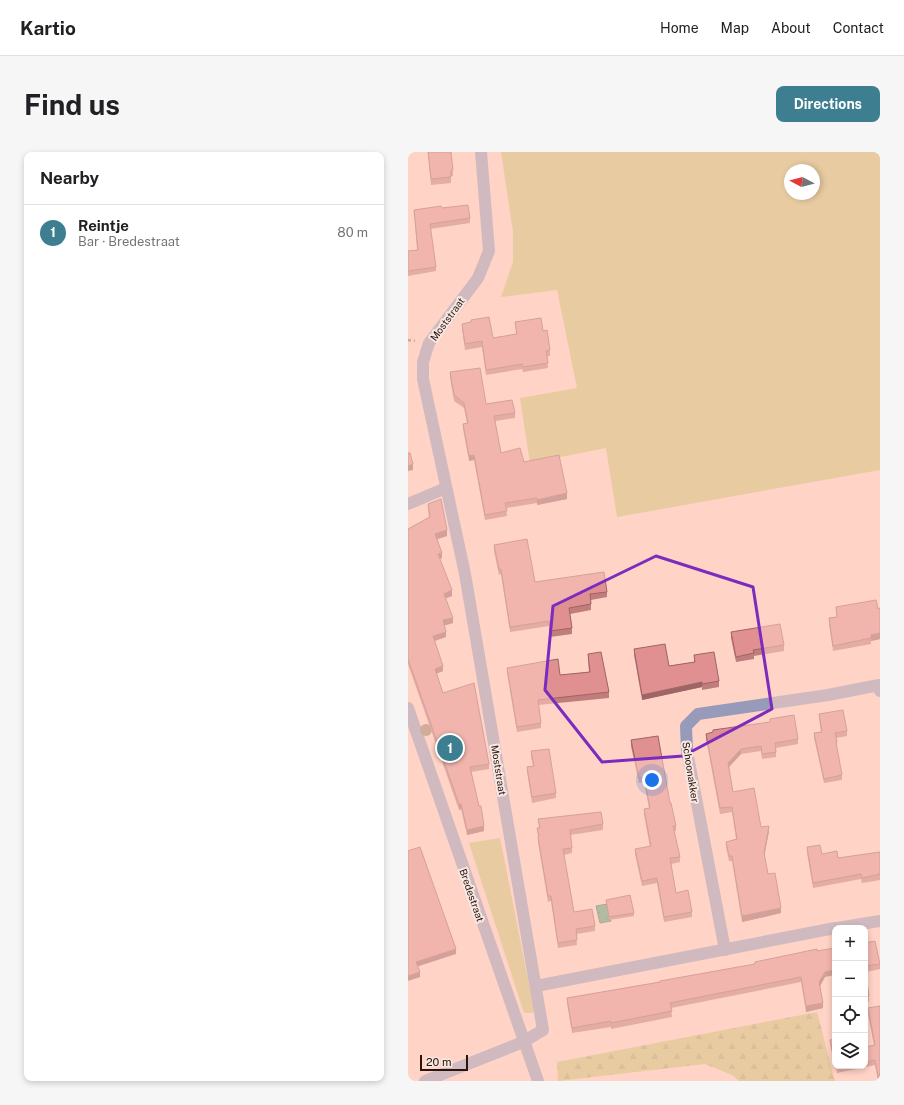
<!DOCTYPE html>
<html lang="en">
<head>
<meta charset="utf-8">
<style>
  :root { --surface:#fff; --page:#f6f6f6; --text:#202124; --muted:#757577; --line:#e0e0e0; --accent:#3d7e91 }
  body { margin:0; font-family:"Public Sans",sans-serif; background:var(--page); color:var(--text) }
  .controls { position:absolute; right:12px; bottom:12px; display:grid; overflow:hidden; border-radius:8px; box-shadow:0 2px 6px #0003 }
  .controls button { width:36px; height:36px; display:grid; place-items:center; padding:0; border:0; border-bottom:1px solid var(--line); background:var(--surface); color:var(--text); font:20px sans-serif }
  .compass { position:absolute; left:376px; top:12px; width:36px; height:36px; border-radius:50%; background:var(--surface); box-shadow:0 2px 6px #0003; rotate:277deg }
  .scale { position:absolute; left:12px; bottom:10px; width:48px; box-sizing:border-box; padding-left:4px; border:2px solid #2c130b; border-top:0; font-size:11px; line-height:14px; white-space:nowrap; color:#2c130b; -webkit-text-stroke:3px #f7e8e3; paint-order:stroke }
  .you { position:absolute; left:244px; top:628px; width:14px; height:14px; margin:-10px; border:3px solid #fff; border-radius:50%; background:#1a73e8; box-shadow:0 0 0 6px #1a73e833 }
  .badge { display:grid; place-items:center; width:26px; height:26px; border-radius:50%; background:var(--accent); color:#fff; font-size:13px; font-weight:700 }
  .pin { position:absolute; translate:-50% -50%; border:2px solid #fff; box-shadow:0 1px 4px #0006 }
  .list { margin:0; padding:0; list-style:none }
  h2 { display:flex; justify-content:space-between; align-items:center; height:52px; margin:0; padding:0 16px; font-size:17px }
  h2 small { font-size:13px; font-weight:400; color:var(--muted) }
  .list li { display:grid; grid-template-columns:26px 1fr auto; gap:12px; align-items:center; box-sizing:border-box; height:56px; padding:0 16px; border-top:1px solid var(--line) }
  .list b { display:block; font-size:15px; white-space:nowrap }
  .list p { margin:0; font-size:13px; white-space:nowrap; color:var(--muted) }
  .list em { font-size:13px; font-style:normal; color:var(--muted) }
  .icon { flex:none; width:22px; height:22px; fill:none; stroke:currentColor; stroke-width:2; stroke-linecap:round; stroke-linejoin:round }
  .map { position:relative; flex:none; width:472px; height:929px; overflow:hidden; border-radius:8px }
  header { display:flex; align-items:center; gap:24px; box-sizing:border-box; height:56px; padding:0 20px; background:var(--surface); border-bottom:1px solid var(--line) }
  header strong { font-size:19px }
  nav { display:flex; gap:22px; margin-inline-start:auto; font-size:14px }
  .intro { display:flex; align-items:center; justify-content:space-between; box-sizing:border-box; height:96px; padding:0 24px }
  h1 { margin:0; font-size:28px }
  .button { padding:10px 18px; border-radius:8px; background:var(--accent); color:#fff; font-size:14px; font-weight:700 }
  main { display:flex; gap:24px; padding:0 24px }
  aside { flex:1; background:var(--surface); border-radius:8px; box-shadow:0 2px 6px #0003 }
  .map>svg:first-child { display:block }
  .green { fill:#cdc177; fill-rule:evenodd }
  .forest { fill:url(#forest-firs) }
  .water { fill:url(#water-ripples); stroke:#477557 }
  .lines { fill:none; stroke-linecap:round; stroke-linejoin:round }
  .path { stroke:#916f64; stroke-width:2.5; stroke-dasharray:3 3; stroke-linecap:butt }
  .minor { stroke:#979bb9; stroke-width:12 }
  .tree { fill:#967f66 }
  .wall { fill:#c17c7c }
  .shaded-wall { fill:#9d6565 }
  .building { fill:#e09090; stroke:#9d6565 }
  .marked { fill:none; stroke:#7b2cbf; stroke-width:3; stroke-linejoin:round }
  .labels { text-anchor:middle; stroke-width:4; stroke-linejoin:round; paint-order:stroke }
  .street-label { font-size:10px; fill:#2c130b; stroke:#f7e8e3 }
</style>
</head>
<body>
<header>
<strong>Kartio</strong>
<nav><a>Home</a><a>Map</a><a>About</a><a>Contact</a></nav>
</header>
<div class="intro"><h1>Find us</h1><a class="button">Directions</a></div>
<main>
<aside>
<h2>Nearby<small></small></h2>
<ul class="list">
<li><span class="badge">1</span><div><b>Reintje</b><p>Bar · Bredestraat</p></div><em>80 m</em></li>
</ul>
</aside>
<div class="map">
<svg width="472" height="929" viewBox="0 0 472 929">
  <defs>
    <pattern id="forest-firs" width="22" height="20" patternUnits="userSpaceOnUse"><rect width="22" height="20" fill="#cdc177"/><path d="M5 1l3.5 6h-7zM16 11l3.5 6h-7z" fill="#b0a566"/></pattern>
    <pattern id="water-ripples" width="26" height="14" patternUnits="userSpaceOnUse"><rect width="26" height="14" fill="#529f78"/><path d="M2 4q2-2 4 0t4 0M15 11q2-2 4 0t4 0" fill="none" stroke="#448061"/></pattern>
  </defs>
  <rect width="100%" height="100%" fill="#ffd3c5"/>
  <g class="green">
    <path d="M93,0h379v318l-263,47 -11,-69 -76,15 -10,-65 57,-10 -20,-98 -56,7 12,-35v-30zM382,18h24v24h-24z"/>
    <path d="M92,686l34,172 -2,3h-8l-55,-170z"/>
  </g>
  <path class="forest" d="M409,860l18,69h-96l-5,-5 -29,-12 -147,17 -1,-19z"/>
  <path class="water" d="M199,752l4,17 -11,2 -4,-17z"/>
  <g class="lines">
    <path class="path" d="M0,188l7,1"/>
    <g class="minor">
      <path d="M0,352l38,-16"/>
      <path d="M0,556l130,373"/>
      <path d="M429,776l43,-7"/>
      <path d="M317,798l-38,-199 -1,-25 12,-12 130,-19 51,-10 1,6"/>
      <path d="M128,834l299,-58"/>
      <path d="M17,929l98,-39 20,-12 -78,-456 -42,-195v-17l6,-19 49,-65 11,-27 -8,-99"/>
    </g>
  </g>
  <circle class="tree" cx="18" cy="578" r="6"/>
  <g class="wall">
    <path d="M20,0h23l2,24h-2v7l-20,2z"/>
    <path d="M34,56l28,10v5l-40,6 6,38v4l-28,5v-25l9,-1 -3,-40z"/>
    <path d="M63,168l22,18 23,-4 -1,-12 28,9 7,19v6h-3l1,12 -25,4 -1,-3 -36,6 -4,-28 -17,3 -3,-21v-5l9,-2z"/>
    <path d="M42,220l36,32 29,9v5l-20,3 6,32 23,9 43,37 -30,6v-2l-31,5 1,8 -22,4 -11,-60 -5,1 -6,-32v-5l4,-1 -3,-15 -10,-7 -4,-24z"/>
    <path d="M20,352l19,32 -11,3 6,19 -2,1 12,37 -6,2 7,25 -9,2 2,12 -11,4 8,30 -7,3 7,19 46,71v5l-18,3 13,59 -17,4 -6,-26 -2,1 -51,-146v-135l21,-12 -1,-8z"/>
    <path d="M86,393l41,37 72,10v5l-16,3v10l-21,4 2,14v6l-22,3 -1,-11 -39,6 -9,-58 -2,1 -5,-24z"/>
    <path d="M428,455l44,1v31l-9,2v3l-38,7 -4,-27v-6l8,-1z"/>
    <path d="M323,480l53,13v6l-30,5v3l-18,3 -5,-24z"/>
    <path d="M226,497l35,17 25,-4v-7l25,26v6l-17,3v-3l-60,13 -8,-45z"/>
    <path d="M180,502l21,38v6l-71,7 3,18v5l-24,4 -10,-59v-5l53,7 29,-3 -1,-13z"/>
    <path d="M411,562l28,17v5l-11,2 1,4v5h-1l6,28v5l-18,3 -10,-45v-5l7,-1 -2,-14z"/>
    <path d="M298,582l92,5v5l-22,4v9l-14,2 -1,-8 -20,3 -12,13 4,25 28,35 8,4 -5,25 4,18 13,39 -39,9 -10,-61h-3l-3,-14v-5l10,-3 -4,-27 -12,2 -14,-75z"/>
    <path d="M223,588l39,63 6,23v5h-2l6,26v5l-9,2 5,29 16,19v5l-28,5 -7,-39 -15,3 -7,-32v-5l15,-2 -6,-32v-6l5,-1 -5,-26 -5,1 -8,-37z"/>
    <path d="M123,599l25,42v5l-24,5 -5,-31v-5l6,-1 -2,-9z"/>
    <path d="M130,667l65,5v6l-33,5 2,13v5l-8,2 10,57 21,14v5l-19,3 1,11 -19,3 -7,-47 -3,1 -10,-60v-6l-1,-8h2z"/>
    <path d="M399,695l15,7 16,4 42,-6v28l-18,3 -1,-4 -48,9 -6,-35z"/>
    <path d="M198,748l28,13v3l-25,4z"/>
    <path d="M457,791l15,21v5l-14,3 3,24v6h-4z"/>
    <path d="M347,812l70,13 -5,9 3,22 -17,4 -5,-30 -130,26 1,9 -61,12v-2l-39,6 -5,-30v-5l93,-16z"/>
    <path d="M472,854v75h-2l-3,-16 -38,8 -1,-7h29v-19l9,-1 -6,-32v-6z"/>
    <path d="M427,887v22v-3h-2l-3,-15v-3z"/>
  </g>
  <g class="shaded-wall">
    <path d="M66,303v5l-5,1v-5z"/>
    <path d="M5,312v6l-5,1v-5z"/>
    <path d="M159,341v6l-30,6v-5z"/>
    <path d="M39,378v6l-12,4v-6z"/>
    <path d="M34,401v5l-4,1v-5z"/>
    <path d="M44,438v6l-8,3v-5z"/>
    <path d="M45,466v5l-10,3v-6z"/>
    <path d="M38,480v5l-13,4v-5z"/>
    <path d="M472,481v6l-9,2v-6z"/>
    <path d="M35,514v5l-8,3v-5z"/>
    <path d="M294,530v5l-60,13v-5z"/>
    <path d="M333,597v5l-13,14v-5z"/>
    <path d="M51,652h2v5l-2,1z"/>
    <path d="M76,674v5l-17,4v-5z"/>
    <path d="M361,674v5l-5,27v-5z"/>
    <path d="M373,756v5l-39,9v-6z"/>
    <path d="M48,797v5l-40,13v-5z"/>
    <path d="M427,818v5l-10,2 -6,11v-6l6,-10z"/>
    <path d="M12,820v5l-12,4v-5z"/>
    <path d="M415,851v5l-17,4v-6z"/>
  </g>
  <g class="building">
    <path d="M20,0h23l2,18h-2v7l-20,2z"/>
    <path d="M60,53l2,13 -40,6 6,43 -28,4v-20l10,-1 -4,-40 27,-4 1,2z"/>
    <path d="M81,165l4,21 24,-4 -2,-12 26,-4 2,13 4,-1 3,20 -4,1 2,12 -25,4 -1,-3 -36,6 -4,-29 -17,3 -3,-20 9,-2v-2z"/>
    <path d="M72,216l6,36 26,-4 3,13 -21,3 7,37 19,-5 4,14 35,-7 8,38 -30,7v-2l-32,5 2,8 -22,4 -11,-60 -5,1 -6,-32 5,-1 -4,-20 -10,-8 -4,-23z"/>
    <path d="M0,301h2l3,11 -5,2z"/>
    <path d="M33,347l6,31 -12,4 7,19 -4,1 14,36 -8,4 9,24 -10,2 3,12 -13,4 10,30 -8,3 8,24 31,-10 15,81 -19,3 9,39h2l3,20 -17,4 -6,-26h-2l-51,-145v-130l22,-12 -2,-13z"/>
    <path d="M119,387l8,43 69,-10 3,20 -17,2 1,10 -22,4 3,20 -22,3 -1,-10 -39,6 -9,-58h-2l-5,-24z"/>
    <path d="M468,448l2,9 2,-1v25l-9,2v3l-38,8 -4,-28 8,-1 -1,-10z"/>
    <path d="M372,472l4,21 -31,5 1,3 -18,4 -5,-25z"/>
    <path d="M257,492l4,22 26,-4 -1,-7 20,-3 5,29 -17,3v-2l-60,13 -8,-46z"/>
    <path d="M193,500l8,40 -71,8 3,23 -24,4 -10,-59 51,-9 2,16 30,-3 -2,-18z"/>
    <path d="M435,558l4,21 -12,2 2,9h-1l6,33 -18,4 -10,-46 8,-1 -3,-18z"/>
    <path d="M386,563l4,24 -23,4 1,9 -14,2 -1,-8 -20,3 -13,14 5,29 21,-4 7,39 8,-1 -5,27 4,21 7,-1 6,35 -39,8 -10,-60h-3l-3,-14 11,-3 -5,-32 -12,1 -14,-74 7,-2v-2l57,-8v-3z"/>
    <path d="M250,584l12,67h1l5,23h-3l7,31 -10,1 6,35 12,-3 4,22 -28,5 -7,-39 -15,3 -7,-32 16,-3 -7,-37 6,-1 -6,-31 -5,1 -8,-38z"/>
    <path d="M141,597l7,44 -24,4 -5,-30 7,-1 -3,-15z"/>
    <path d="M193,660l2,12 -33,6 2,18 -9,1 11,63 18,-3 3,17 -19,3 1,11 -19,3 -7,-47h-3l-10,-59 1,-1 -2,-8h3l-2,-9z"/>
    <path d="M412,693l2,9 15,-3 1,7 42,-6v22l-18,4 -1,-4 -48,9 -6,-36z"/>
    <path d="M12,695l36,102 -40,13 4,10 -12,4v-125z"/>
    <path d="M222,743l4,18 -25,4 -3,-17z"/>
    <path d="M467,789l5,23 -15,2 4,30 -4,1v-54z"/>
    <path d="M427,796v22l-10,2 -6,10 4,21 -17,3 -5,-29 -131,26 2,8 -61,12v-2l-39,7 -5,-30 93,-16v-1l95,-17v-2l62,-13v2z"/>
    <path d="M472,854v75h-1l-4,-21 -10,2v-15l10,-2 -7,-37z"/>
    <path d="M427,887v16h-2l-3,-15z"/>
  </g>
  <path d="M0 0H472V929H0ZM248,404l97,31 19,122 -89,47 -81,6 -57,-72 8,-84z" fill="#ffd3c5" fill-opacity=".55" fill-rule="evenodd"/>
  <path class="marked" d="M248,404l97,31 19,122 -89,47 -81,6 -57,-72 8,-84z"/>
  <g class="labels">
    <g class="street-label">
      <text transform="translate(39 167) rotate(-54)" y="4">Moststraat</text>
      <text transform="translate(91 618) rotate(81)" y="4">Moststraat</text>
      <text transform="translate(283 620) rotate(81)" y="4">Schoonakker</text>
      <text transform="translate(64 743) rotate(71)" y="4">Bredestraat</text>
    </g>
  </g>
</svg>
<div class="controls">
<button>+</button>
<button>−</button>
<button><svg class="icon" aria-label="locate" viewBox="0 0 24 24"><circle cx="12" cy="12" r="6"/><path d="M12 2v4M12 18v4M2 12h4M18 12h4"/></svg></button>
<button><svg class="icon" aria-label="layers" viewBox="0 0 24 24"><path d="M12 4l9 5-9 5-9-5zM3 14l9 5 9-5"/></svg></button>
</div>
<svg class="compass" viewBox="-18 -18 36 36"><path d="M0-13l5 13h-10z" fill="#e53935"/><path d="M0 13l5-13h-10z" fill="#757577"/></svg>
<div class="scale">20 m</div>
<div class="you"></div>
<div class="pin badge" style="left:42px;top:596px">1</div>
</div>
</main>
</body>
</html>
